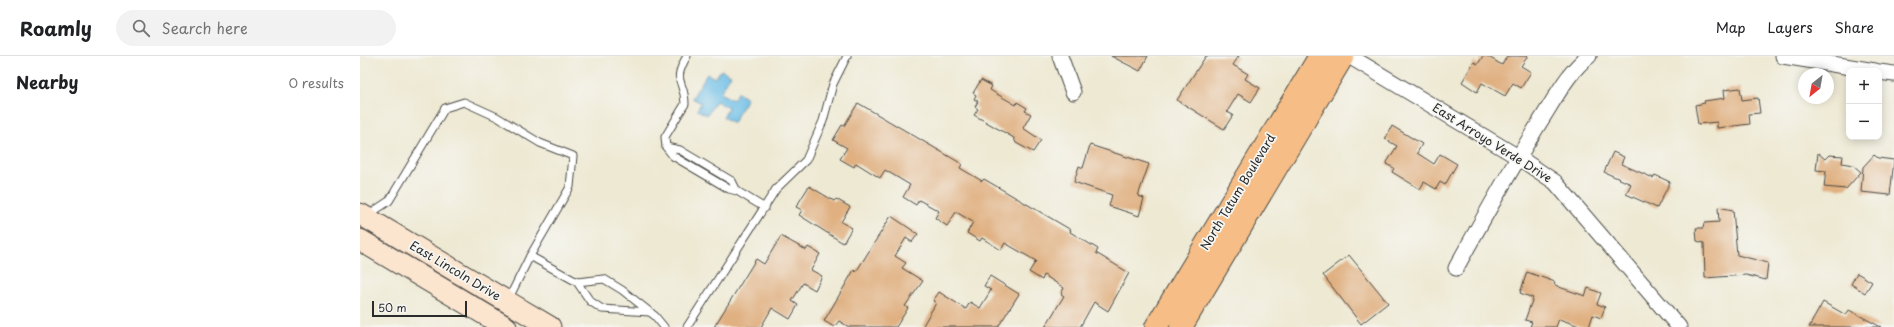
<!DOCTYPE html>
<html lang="en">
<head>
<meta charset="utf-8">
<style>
  :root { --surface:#fff; --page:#f2f2f2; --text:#202124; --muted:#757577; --line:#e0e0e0 }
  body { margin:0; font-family:"Playpen Sans",sans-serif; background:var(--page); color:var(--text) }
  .controls { position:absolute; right:12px; top:12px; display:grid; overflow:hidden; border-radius:8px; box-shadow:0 2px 10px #0003 }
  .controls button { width:36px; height:36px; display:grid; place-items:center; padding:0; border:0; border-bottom:1px solid var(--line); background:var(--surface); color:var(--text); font:20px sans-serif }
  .compass { position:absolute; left:1438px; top:12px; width:36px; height:36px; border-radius:50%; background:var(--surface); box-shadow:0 2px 10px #0003; rotate:211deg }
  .scale { position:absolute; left:12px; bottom:10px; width:95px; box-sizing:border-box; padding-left:4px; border:2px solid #2b2b2b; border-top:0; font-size:11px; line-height:14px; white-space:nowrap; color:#2b2b2b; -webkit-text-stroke:3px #f6f6f2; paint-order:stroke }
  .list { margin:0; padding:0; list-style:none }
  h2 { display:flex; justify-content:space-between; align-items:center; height:52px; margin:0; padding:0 16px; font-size:17px }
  h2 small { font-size:13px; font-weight:400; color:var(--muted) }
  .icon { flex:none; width:22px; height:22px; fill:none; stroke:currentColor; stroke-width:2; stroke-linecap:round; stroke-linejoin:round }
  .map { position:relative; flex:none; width:1534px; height:271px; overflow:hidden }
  header { display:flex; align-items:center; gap:24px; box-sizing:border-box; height:56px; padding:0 20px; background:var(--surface); border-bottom:1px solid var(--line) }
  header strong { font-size:19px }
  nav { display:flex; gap:22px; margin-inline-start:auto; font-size:14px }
  .search { width:280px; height:36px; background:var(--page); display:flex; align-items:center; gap:10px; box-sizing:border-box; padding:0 14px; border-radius:22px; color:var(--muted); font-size:15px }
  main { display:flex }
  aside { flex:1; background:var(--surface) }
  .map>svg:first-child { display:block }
  .water { fill:#6abde6; stroke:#4a7488 }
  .building { fill:#e0b081 }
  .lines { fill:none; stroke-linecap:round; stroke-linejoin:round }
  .service-casing { stroke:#484844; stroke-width:9 }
  .minor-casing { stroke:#484844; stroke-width:17 }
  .secondary-casing { stroke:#484844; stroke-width:23 }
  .primary-casing { stroke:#484844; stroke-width:24 }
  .service { stroke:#fff; stroke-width:7 }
  .minor { stroke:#fff; stroke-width:15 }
  .secondary { stroke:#fbe5cf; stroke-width:21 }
  .primary { stroke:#f6be86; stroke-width:22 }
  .labels { text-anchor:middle; stroke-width:3.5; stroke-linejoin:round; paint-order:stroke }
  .street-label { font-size:12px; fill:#2b2b2b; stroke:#f6f6f2 }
</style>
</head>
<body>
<header>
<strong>Roamly</strong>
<div class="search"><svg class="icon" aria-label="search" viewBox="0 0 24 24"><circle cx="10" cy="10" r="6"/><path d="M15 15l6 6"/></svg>Search here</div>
<nav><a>Map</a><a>Layers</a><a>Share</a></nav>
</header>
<main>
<aside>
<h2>Nearby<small>0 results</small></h2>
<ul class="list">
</ul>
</aside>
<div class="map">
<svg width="1534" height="271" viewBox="0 0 1534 271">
  <rect width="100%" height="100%" fill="#f6f6f2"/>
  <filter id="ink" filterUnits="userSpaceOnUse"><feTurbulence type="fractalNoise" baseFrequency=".025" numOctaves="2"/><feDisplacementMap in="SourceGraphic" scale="8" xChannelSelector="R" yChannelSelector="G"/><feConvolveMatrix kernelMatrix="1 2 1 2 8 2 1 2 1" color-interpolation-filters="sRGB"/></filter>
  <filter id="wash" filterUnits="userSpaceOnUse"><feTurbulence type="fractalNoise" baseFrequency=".012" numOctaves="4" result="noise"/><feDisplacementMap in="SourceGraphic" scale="16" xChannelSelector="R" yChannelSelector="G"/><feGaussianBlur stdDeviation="0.9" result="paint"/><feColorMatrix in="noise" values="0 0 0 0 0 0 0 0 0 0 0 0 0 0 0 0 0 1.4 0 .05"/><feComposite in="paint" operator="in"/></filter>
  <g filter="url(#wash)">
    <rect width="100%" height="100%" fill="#eee9d3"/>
    <path class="water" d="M361,14l10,5 -11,18 13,7 5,-8 9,6 -14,25 -10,-6 5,-9 -12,-7 -9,14 -10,-5 4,-7 -9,-5 15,-24 8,4z"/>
    <g id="blocks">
      <g class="building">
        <path d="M751,0h37l-8,15z"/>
        <path d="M846,0h33l-6,9 15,9 -3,5 15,9 -9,14 -13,-8 -11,18 6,3 -9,14 -47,-29z"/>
        <path d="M1123,0h4l15,9 5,-9h21l-7,10 10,6 -10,16 -8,-5 -8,13 -23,-13 -5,9 -15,-10 12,-20 4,2z"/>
        <path d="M621,24l11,6 -2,4 26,15 1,-3 10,6 -2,3 6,3 -8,14 18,12 -8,12 -17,-9 -2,-5 -40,-23 4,-6 -3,-2 3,-6 -4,-2 2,-4 -3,-2z"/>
        <path d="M1380,32l2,12 16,-2 2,15 -11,1 1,10 -33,4v-6l-19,2 -3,-19 10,-2 -1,-2 21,-3 -1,-8z"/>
        <path d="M498,47l104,61 -2,4 22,13 2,-2 87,51 -1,2 28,17 -2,4 33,20 -21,38 -14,-9 -14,25h-35l19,-31 -3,-2 3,-6 -20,-13 -2,5 -13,-8 7,-11 -31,-18 -4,7 -19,-12 -2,3 -13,-8 6,-11 -17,-10 -9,14 -12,-8 4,-7 -20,-11 -3,5 -13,-8 7,-12 -25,-15 -5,8 -24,-15 -2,4 -14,-8 7,-11 -14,-8 9,-15 2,1z"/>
        <path d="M1032,70l30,18 -5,9 17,11 6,-10 17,10 -12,21 -5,-3 -4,7 -12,-7 -4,7 -28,-17 2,-4 -8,-4 11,-18 -12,-7z"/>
        <path d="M730,89l59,19 -11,32 6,2 -5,18 -30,-10 3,-11 -38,-13 5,-16 4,2z"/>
        <path d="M1253,96l11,5 -3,7 32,14 2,-3 15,7 -13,26 -31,-14 5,-10 -27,-12z"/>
        <path d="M1458,97l7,6 4,-4 14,1 -1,7 11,2 8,7 -15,17 -22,-2 2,-16 -10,-1z"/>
        <path d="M1514,99l4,3 16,2 -4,35 -29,-3 2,-25z"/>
        <path d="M449,130l25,15 2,-2 14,8 -9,15 11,6 -9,15 -44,-28 3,-5 -6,-3z"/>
        <path d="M1358,151l15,3 4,45 31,8 -2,17 -20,-5 -41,3 -1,-35 -7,-2 -1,-13h7l1,-5 15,-1z"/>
        <path d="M531,160l27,18 -6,8 -6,-4 -11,18 11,7 -4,5 21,13 -18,25 3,2 -12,19h-47l-10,-6 -5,6 -10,-6 30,-51 2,2z"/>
        <path d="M421,180l25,14 2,-3 12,7 -9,16 11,6 -7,14 -12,-7 -11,18 6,4 -8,14 -18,-11 -11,19h-47l42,-68 8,5z"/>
        <path d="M989,199l39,48 -27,21 -38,-49z"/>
        <path d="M1167,216l28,10 -1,2 5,3 26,9 3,-8 13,5 -4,11 8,3 -4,11 -8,-3 -4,12h-7l-23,-8 -3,8h-26l2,-5 -7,-2 8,-22 -13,-5z"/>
        <path d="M1497,217l15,9 -7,11 -14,-9z"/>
        <path d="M630,220l29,18 -21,33h-76l14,-24 -3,-2 6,-9 27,17 4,-7 10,6 11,-18 -7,-4z"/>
        <path d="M1463,246l23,13 3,-5 32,17h-72z"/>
      </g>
    </g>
  </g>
  <g filter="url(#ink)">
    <use href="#blocks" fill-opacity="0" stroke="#484844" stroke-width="1"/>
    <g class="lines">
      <defs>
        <g id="service">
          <path d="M306,91l-1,-10 20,-33c0,-25 -14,-20 2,-48"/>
          <path d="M377,135l-5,-10 -52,-31 -14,-3 7,9 56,33 8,2 28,17"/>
          <path d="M8,159l21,-14 56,-93 19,-6 33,15 43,26 33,13 -3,31 -40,69 -22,44"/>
          <path d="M170,200l47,26 27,-3 18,11 33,26 9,11"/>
          <path d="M217,226l13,19 12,8 48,3"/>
          <path d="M327,271l89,-138 30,-29 17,-39 10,-37 14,-28"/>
        </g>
        <g id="minor">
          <path d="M700,0l13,36"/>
          <path d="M989,0l169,101 37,25 124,145"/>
          <path d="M1423,0l92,15"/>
          <path d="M1519,16l15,2"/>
          <path d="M1096,212c28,-51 56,-102 87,-151 14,-22 26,-46 46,-61"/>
        </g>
        <g id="secondary">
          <path d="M0,158l190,113"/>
          <path d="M0,184l146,87"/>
        </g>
        <g id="primary">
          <path d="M796,271l164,-271"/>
          <path d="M821,271l162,-271"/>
        </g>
      </defs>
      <use href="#service" class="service-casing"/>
      <use href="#minor" class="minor-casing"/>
      <use href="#secondary" class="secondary-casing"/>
      <use href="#primary" class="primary-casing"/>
      <use href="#service" class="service"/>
      <use href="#minor" class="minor"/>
      <use href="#secondary" class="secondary"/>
      <use href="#primary" class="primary"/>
    </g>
  </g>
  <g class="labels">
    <g class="street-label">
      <text transform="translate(1132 87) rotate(32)" y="4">East Arroyo Verde Drive</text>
      <text transform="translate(878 136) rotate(-59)" y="4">North Tatum Boulevard</text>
      <text transform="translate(95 215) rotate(31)" y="4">East Lincoln Drive</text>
    </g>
  </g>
</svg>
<div class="controls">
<button>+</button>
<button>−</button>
</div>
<svg class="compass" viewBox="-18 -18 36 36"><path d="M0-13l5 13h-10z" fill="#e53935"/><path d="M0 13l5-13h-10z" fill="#757577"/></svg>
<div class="scale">50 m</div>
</div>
</main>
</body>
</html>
